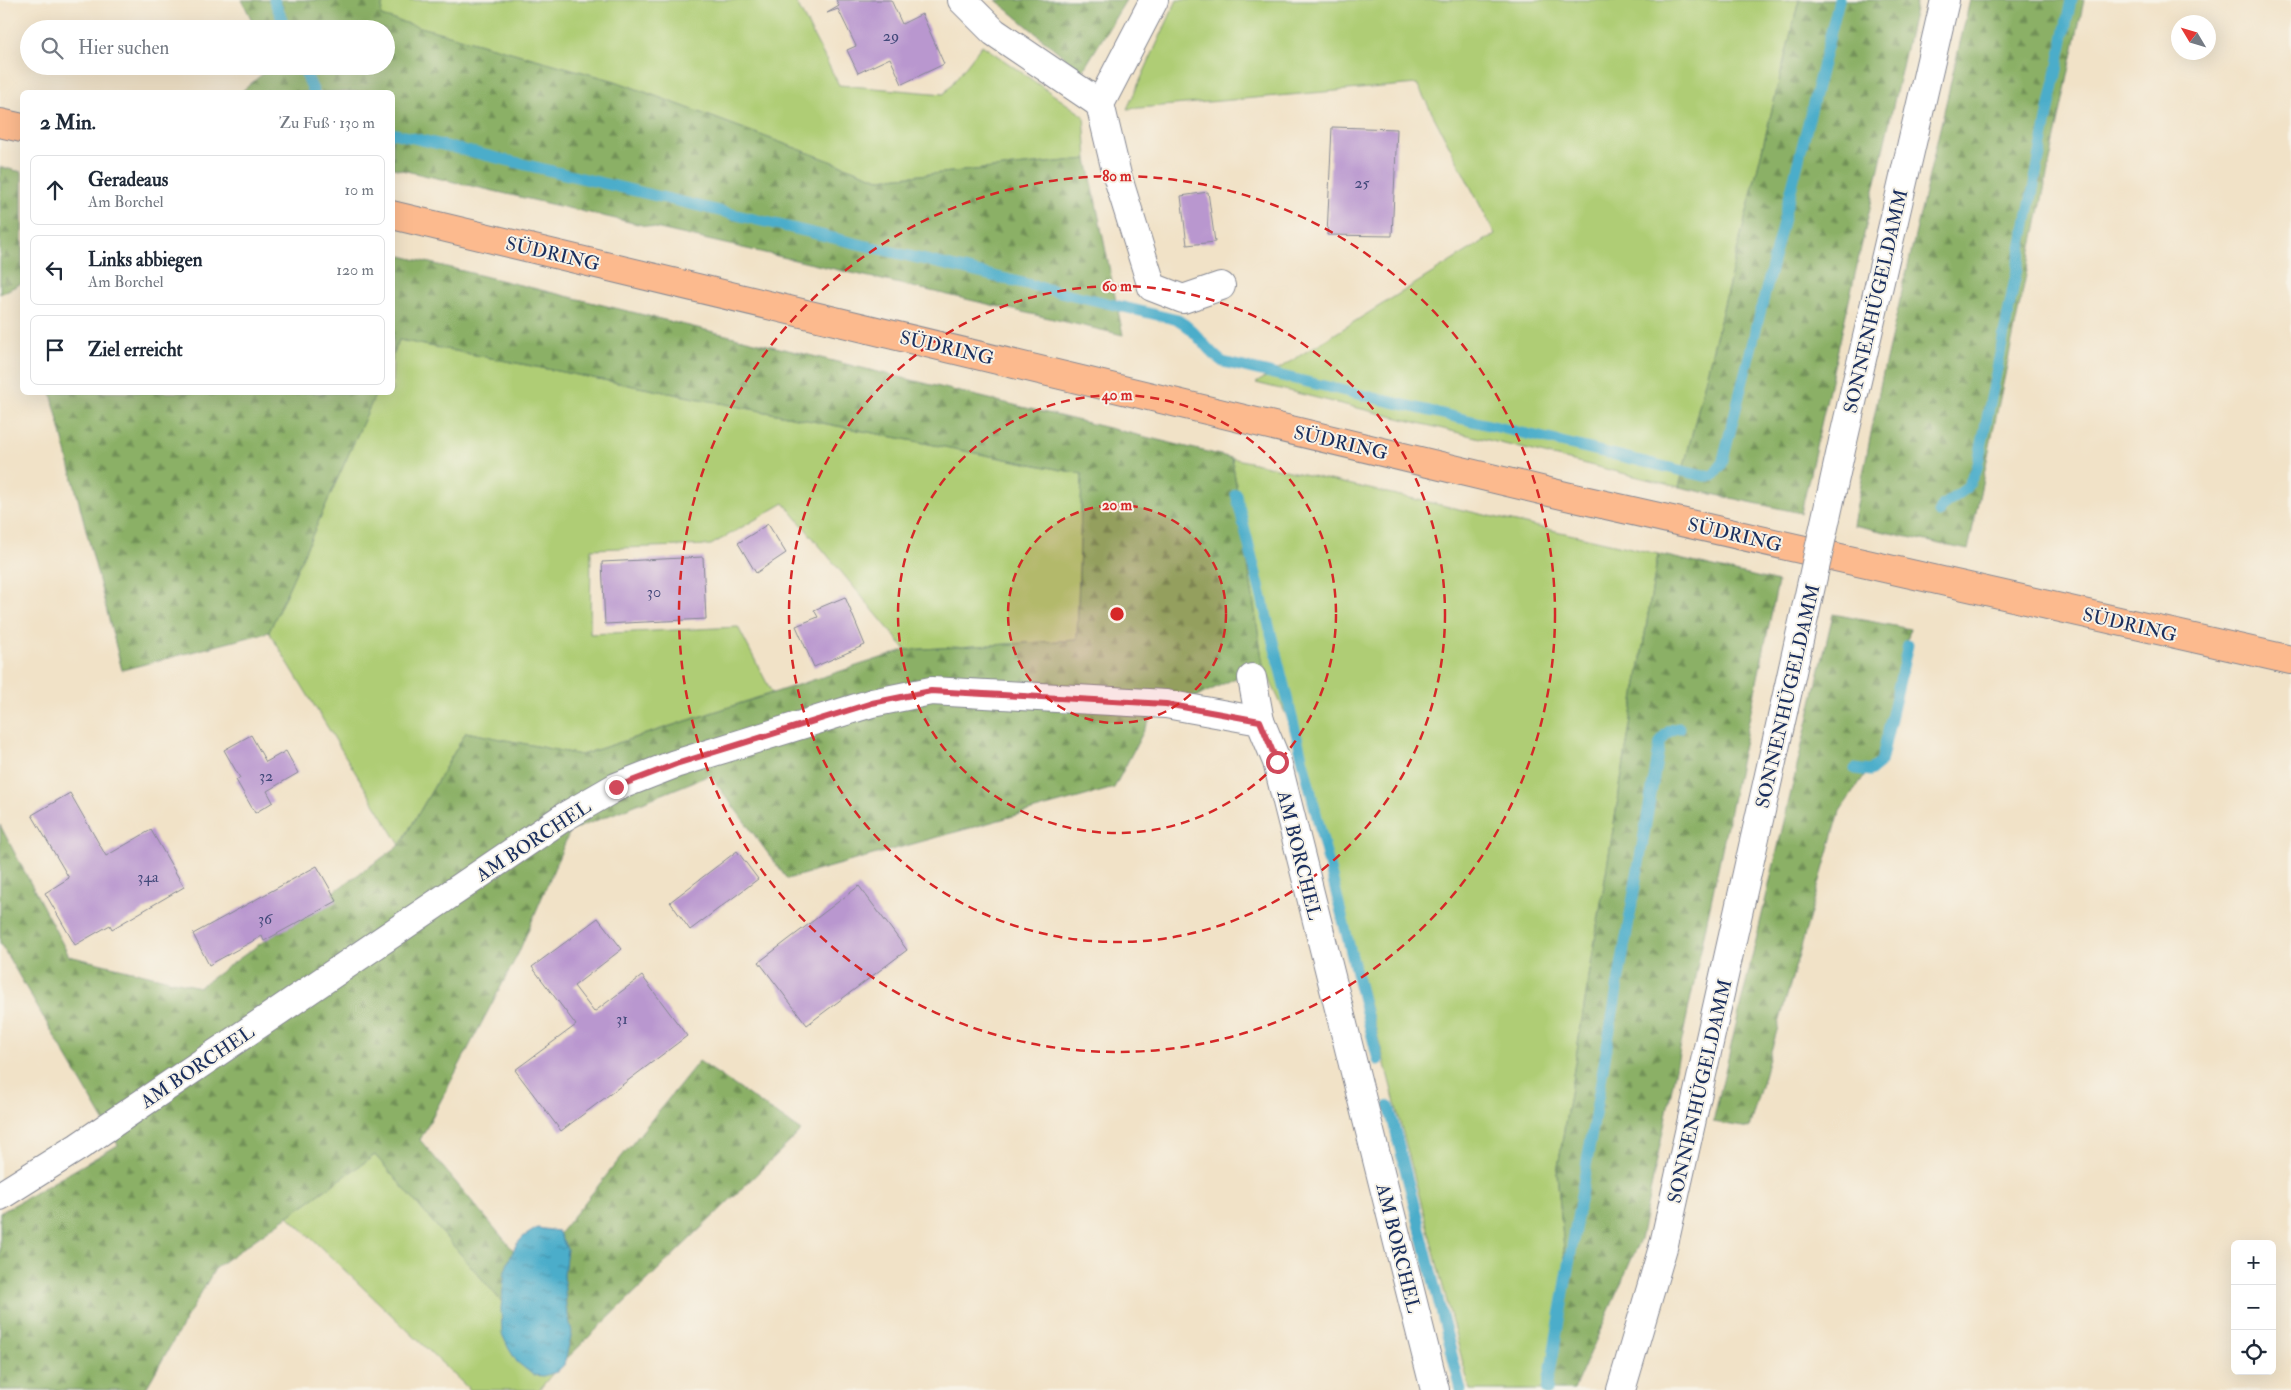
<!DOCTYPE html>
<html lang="de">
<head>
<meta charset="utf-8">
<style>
  :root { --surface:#fff; --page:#f2f2f3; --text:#1f2937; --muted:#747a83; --line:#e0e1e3 }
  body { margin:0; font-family:"IM FELL Double Pica",serif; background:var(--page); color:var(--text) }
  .controls { position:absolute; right:15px; bottom:15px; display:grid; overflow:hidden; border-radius:8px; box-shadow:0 5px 20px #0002 }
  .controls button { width:45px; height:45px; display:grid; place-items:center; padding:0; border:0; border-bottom:1px solid var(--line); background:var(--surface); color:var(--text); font:25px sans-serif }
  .compass { position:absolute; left:2171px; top:15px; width:45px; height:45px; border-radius:50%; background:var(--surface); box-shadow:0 5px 20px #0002; rotate:308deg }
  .stop { position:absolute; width:15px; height:15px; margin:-11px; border:4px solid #d1495b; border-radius:50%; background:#fff }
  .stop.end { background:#d1495b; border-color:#fff; box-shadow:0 1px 5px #0008 }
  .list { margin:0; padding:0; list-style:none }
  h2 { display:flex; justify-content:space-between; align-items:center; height:65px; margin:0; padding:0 20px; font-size:21px }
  h2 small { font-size:16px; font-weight:400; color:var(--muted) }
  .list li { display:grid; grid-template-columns:32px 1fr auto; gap:15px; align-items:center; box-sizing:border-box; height:70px; margin:0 10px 10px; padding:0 10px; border:1px solid var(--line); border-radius:8px }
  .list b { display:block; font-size:19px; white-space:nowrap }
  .list p { margin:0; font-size:16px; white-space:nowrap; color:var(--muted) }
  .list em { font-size:16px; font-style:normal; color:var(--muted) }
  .icon { flex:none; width:28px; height:28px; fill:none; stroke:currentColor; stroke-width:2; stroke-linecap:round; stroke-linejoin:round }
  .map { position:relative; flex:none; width:2291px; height:1390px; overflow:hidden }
  .search { position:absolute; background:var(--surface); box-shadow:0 5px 20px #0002; left:20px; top:20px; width:375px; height:55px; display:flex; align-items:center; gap:12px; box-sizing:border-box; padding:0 18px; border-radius:28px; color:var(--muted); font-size:19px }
  .panel { position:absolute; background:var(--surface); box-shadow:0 5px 20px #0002; left:20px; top:90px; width:375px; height:305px; border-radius:8px }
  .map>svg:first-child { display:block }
  .grass { fill:#afcd74; stroke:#657e69 }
  .forest { fill:url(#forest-firs); stroke:#537062 }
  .water { fill:url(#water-ripples); stroke:#336e94 }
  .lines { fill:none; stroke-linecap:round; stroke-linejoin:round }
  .stream { stroke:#4badca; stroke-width:11 }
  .building { fill:#b997cf }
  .minor-casing { stroke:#868892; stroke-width:30 }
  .major-casing { stroke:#868892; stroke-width:30 }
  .minor { stroke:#fff; stroke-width:28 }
  .major { stroke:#fcba8e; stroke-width:28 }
  .minor-bridge-casing { stroke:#868892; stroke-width:30; stroke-linecap:butt }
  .minor-bridge { stroke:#fff; stroke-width:28 }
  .route { stroke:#d1495b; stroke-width:6 }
  .ring { fill:none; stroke:#d62828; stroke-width:2.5; stroke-dasharray:9 6 }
  .labels { text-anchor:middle; stroke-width:4; stroke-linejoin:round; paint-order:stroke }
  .number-label { font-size:16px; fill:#42497a }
  .street-label { font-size:19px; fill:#1b2f5e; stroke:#f7f3e8 }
  .centre { fill:#d62828; stroke:#f7f3e8; stroke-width:2.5 }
  .ring-label { font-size:15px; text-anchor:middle; font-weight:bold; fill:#d62828; stroke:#f7f3e8; stroke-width:4; stroke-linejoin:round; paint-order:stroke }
</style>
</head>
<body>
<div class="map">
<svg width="2291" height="1390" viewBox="0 0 2291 1390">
  <defs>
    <pattern id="forest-firs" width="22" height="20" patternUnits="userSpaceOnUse" patternTransform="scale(1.25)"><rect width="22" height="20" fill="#8bb066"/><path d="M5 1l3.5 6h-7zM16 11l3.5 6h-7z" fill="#719057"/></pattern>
    <pattern id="water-ripples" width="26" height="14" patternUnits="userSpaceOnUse" patternTransform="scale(1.25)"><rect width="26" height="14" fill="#4badca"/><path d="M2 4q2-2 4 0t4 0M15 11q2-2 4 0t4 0" fill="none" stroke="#3e8da7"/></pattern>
  </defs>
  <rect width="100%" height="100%" fill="#f7f3e8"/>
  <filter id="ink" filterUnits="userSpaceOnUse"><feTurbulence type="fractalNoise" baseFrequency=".02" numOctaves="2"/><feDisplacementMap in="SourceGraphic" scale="10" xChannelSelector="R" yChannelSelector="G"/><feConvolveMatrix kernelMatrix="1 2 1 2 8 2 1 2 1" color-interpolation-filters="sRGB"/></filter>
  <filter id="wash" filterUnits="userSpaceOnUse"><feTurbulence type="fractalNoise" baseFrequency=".0096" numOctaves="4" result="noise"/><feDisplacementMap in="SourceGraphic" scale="20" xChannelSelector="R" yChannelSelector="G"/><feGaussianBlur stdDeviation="1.12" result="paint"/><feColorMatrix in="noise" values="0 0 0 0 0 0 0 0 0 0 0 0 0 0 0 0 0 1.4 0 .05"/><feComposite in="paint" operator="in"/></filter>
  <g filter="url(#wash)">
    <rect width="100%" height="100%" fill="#f1e2c7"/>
    <g class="grass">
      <path d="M383,0h412l44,85 105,9 38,-49 102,71 3,43 -208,20 -264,-98 -235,-65z"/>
      <path d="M1177,0h622l-120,487 -423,-104 239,-149 -78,-150 -290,25z"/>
      <path d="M399,340l683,134 -5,166 -171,10 -122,-147 -73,42 -120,4 -1,85 148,-7 34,66 -191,62 -115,-23 -66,113 -131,-213 107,-239 16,-1 1,-37z"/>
      <path d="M1232,458l426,96 -101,619 10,110 -24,107h-73l-166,-636 -41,-89z"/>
      <path d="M375,1155l183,212 -19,23h-69l-182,-174z"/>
    </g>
    <g class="forest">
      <path d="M242,0h141l-2,16 234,65 264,98 208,-20 36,176 -730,-167 -1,-76h-151l31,-26h114v-37h-130z"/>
      <path d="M996,0h130l-44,72z"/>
      <path d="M1799,0h118l-116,513 -122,-26z"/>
      <path d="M1970,0h114l-116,550 -115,-25 29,-148z"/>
      <path d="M0,167l22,5v111l-22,11z"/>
      <path d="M393,254l839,204 31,207 -113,54 -36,69 -327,91 -77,-104 -140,56 -52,123 -98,186 110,130 169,-209 102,70 -243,236 -183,-212 -159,112 -71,123h-145v-177l118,-68 -118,-202v-118l69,131 130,31 201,-142 66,-113 115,23 325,-105 171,-10 5,-166 -683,-134 -6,15z"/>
      <path d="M51,393v-1l325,1 -107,239 -147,38z"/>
      <path d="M1658,554l120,28 -138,658 -66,150h-31l24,-107 -10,-110z"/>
      <path d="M1833,614l77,15 -26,118 -44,64 -91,317 -36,-6z"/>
    </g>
    <path class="water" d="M537,1228l21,3 9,18 -3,26 2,32 6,25 -8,33 -7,7 -14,4 -10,-1 -16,-13 -8,-13 -7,-15 -1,-26 4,-37 4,-11 7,-15 7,-8z"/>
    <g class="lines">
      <g class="stream">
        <path d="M274,0l12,29"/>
        <path d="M302,66l12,26"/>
        <path d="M392,133l786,187c19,10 27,30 45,42l481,114h9l9,-12 117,-464"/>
        <path d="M1236,494l142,566"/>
        <path d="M1939,513l4,-8 24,-17 10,-20 94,-468"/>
        <path d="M1855,769l15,2 11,-9 27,-117"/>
        <path d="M1389,1106l72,284"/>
        <path d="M1547,1390l113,-647c4,-8 10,-15 20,-15"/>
      </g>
    </g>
    <g id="blocks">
      <g class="building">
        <path d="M836,0h55l11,24 20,-10 22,50 -42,20 -12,-26 -32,15 -11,-23 9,-4 -18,-37 -11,4 12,-7z"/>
        <path d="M1332,127l65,2 -5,107 -65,-1z"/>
        <path d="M1208,192l7,50 -28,3 -6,-49z"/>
        <path d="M768,524l18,29 -30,20 -18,-30z"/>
        <path d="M703,557l3,62 -101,5 -3,-62z"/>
        <path d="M845,597l20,48 -51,22 -18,-41 22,-9 -4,-7z"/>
        <path d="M251,735l15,27 20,-11 12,22 -31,18 6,11 -18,11 -19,-33 4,-2 -16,-28z"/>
        <path d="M70,793l36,63 45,-26 33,57 -72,42 -2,-4 -35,20 -30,-52 24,-15 -37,-63z"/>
        <path d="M737,851l21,28 -68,51 -20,-28z"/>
        <path d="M317,866l20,35 -73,40 -2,-5 -53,29 -16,-31z"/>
        <path d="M859,886l48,64 -100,75 -48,-63z"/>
        <path d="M598,918l24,31 -48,37 20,26 48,-36 45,60 -126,95 -46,-61 61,-45 -44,-58z"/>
      </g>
    </g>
  </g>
  <g filter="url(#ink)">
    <use href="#blocks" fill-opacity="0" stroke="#868892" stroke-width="1"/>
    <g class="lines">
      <defs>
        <g id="minor">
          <path d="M962,0l32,32 106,72"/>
          <path d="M1154,0l-54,104 17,71 35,112 31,12 38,-13"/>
          <path d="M1843,441l102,-441"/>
          <path d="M1252,678l8,43"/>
          <path d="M0,1196l78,-49 486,-330 52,-30 59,-23 197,-61 59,-12 235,13 94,17 17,41 158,628"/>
          <path d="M1621,1390l43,-146 124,-554"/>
        </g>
        <g id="major">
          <path d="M0,123l22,5"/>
          <path d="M392,215l1174,281 725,164"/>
        </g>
      </defs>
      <use href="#minor" class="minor-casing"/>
      <use href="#major" class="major-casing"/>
      <use href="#minor" class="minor"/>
      <use href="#major" class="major"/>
      <defs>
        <path id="minor-bridge" d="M1788,690l55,-249"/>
      </defs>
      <use href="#minor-bridge" class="minor-bridge-casing"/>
      <use href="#minor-bridge" class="minor-bridge"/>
    </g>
  </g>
  <g class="lines" filter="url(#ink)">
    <path class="route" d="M616,787l60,-23 196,-61 59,-12 235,13 94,17 17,41"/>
  </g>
  <circle cx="1117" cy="614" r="109" fill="#d62828" fill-opacity=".12"/>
  <g class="ring">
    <circle cx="1117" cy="614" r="109"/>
    <circle cx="1117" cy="614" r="219"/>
    <circle cx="1117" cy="614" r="328"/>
    <circle cx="1117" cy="614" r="438"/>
  </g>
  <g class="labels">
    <g class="number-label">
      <text x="891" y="41">29</text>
      <text x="1362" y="188">25</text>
      <text x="654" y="597">30</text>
      <text x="266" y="781">32</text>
      <text x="148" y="882">34a</text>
      <text x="265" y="924">36</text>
      <text x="622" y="1024">31</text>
    </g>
    <g class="street-label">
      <text transform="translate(553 253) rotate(13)" y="7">SÜDRING</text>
      <text transform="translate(1875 301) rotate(-77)" y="7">SONNENHÜGELDAMM</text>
      <text transform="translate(947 347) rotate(13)" y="7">SÜDRING</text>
      <text transform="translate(1341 442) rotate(13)" y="7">SÜDRING</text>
      <text transform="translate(1735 534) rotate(13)" y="7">SÜDRING</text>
      <text transform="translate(2130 624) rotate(13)" y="7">SÜDRING</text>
      <text transform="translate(1787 696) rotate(-77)" y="7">SONNENHÜGELDAMM</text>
      <text transform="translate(533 840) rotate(-33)" y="7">AM BORCHEL</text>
      <text transform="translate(1300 855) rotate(76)" y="7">AM BORCHEL</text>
      <text transform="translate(197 1066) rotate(-34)" y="7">AM BORCHEL</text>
      <text transform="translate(1699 1091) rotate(-77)" y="7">SONNENHÜGELDAMM</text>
      <text transform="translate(1399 1248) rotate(76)" y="7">AM BORCHEL</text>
    </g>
  </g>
  <circle cx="1117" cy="614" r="8" class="centre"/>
  <g class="ring-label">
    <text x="1117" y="181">80 m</text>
    <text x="1117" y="291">60 m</text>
    <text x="1117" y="400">40 m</text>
    <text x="1117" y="510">20 m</text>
  </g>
</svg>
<div class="controls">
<button>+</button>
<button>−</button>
<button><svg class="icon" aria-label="locate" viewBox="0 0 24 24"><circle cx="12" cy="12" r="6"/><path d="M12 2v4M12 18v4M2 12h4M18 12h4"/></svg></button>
</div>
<svg class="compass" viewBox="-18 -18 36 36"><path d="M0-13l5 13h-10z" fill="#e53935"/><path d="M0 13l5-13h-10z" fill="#747a83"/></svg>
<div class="stop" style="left:1277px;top:762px"></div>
<div class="stop end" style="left:616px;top:787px"></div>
<div class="search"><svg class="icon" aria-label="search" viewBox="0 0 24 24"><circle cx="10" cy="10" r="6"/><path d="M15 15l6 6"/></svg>Hier suchen</div>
<section class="panel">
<h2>2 Min.<small>Zu Fuß · 130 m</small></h2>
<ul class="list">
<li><svg class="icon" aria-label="ahead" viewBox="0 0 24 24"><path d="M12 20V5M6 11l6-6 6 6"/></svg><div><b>Geradeaus</b><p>Am Borchel</p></div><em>10 m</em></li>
<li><svg class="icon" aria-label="left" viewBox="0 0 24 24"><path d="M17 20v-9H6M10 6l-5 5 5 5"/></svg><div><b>Links abbiegen</b><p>Am Borchel</p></div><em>120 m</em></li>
<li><svg class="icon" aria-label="arrive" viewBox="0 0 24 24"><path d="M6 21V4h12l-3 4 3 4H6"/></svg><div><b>Ziel erreicht</b></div></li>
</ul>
</section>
</div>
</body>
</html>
